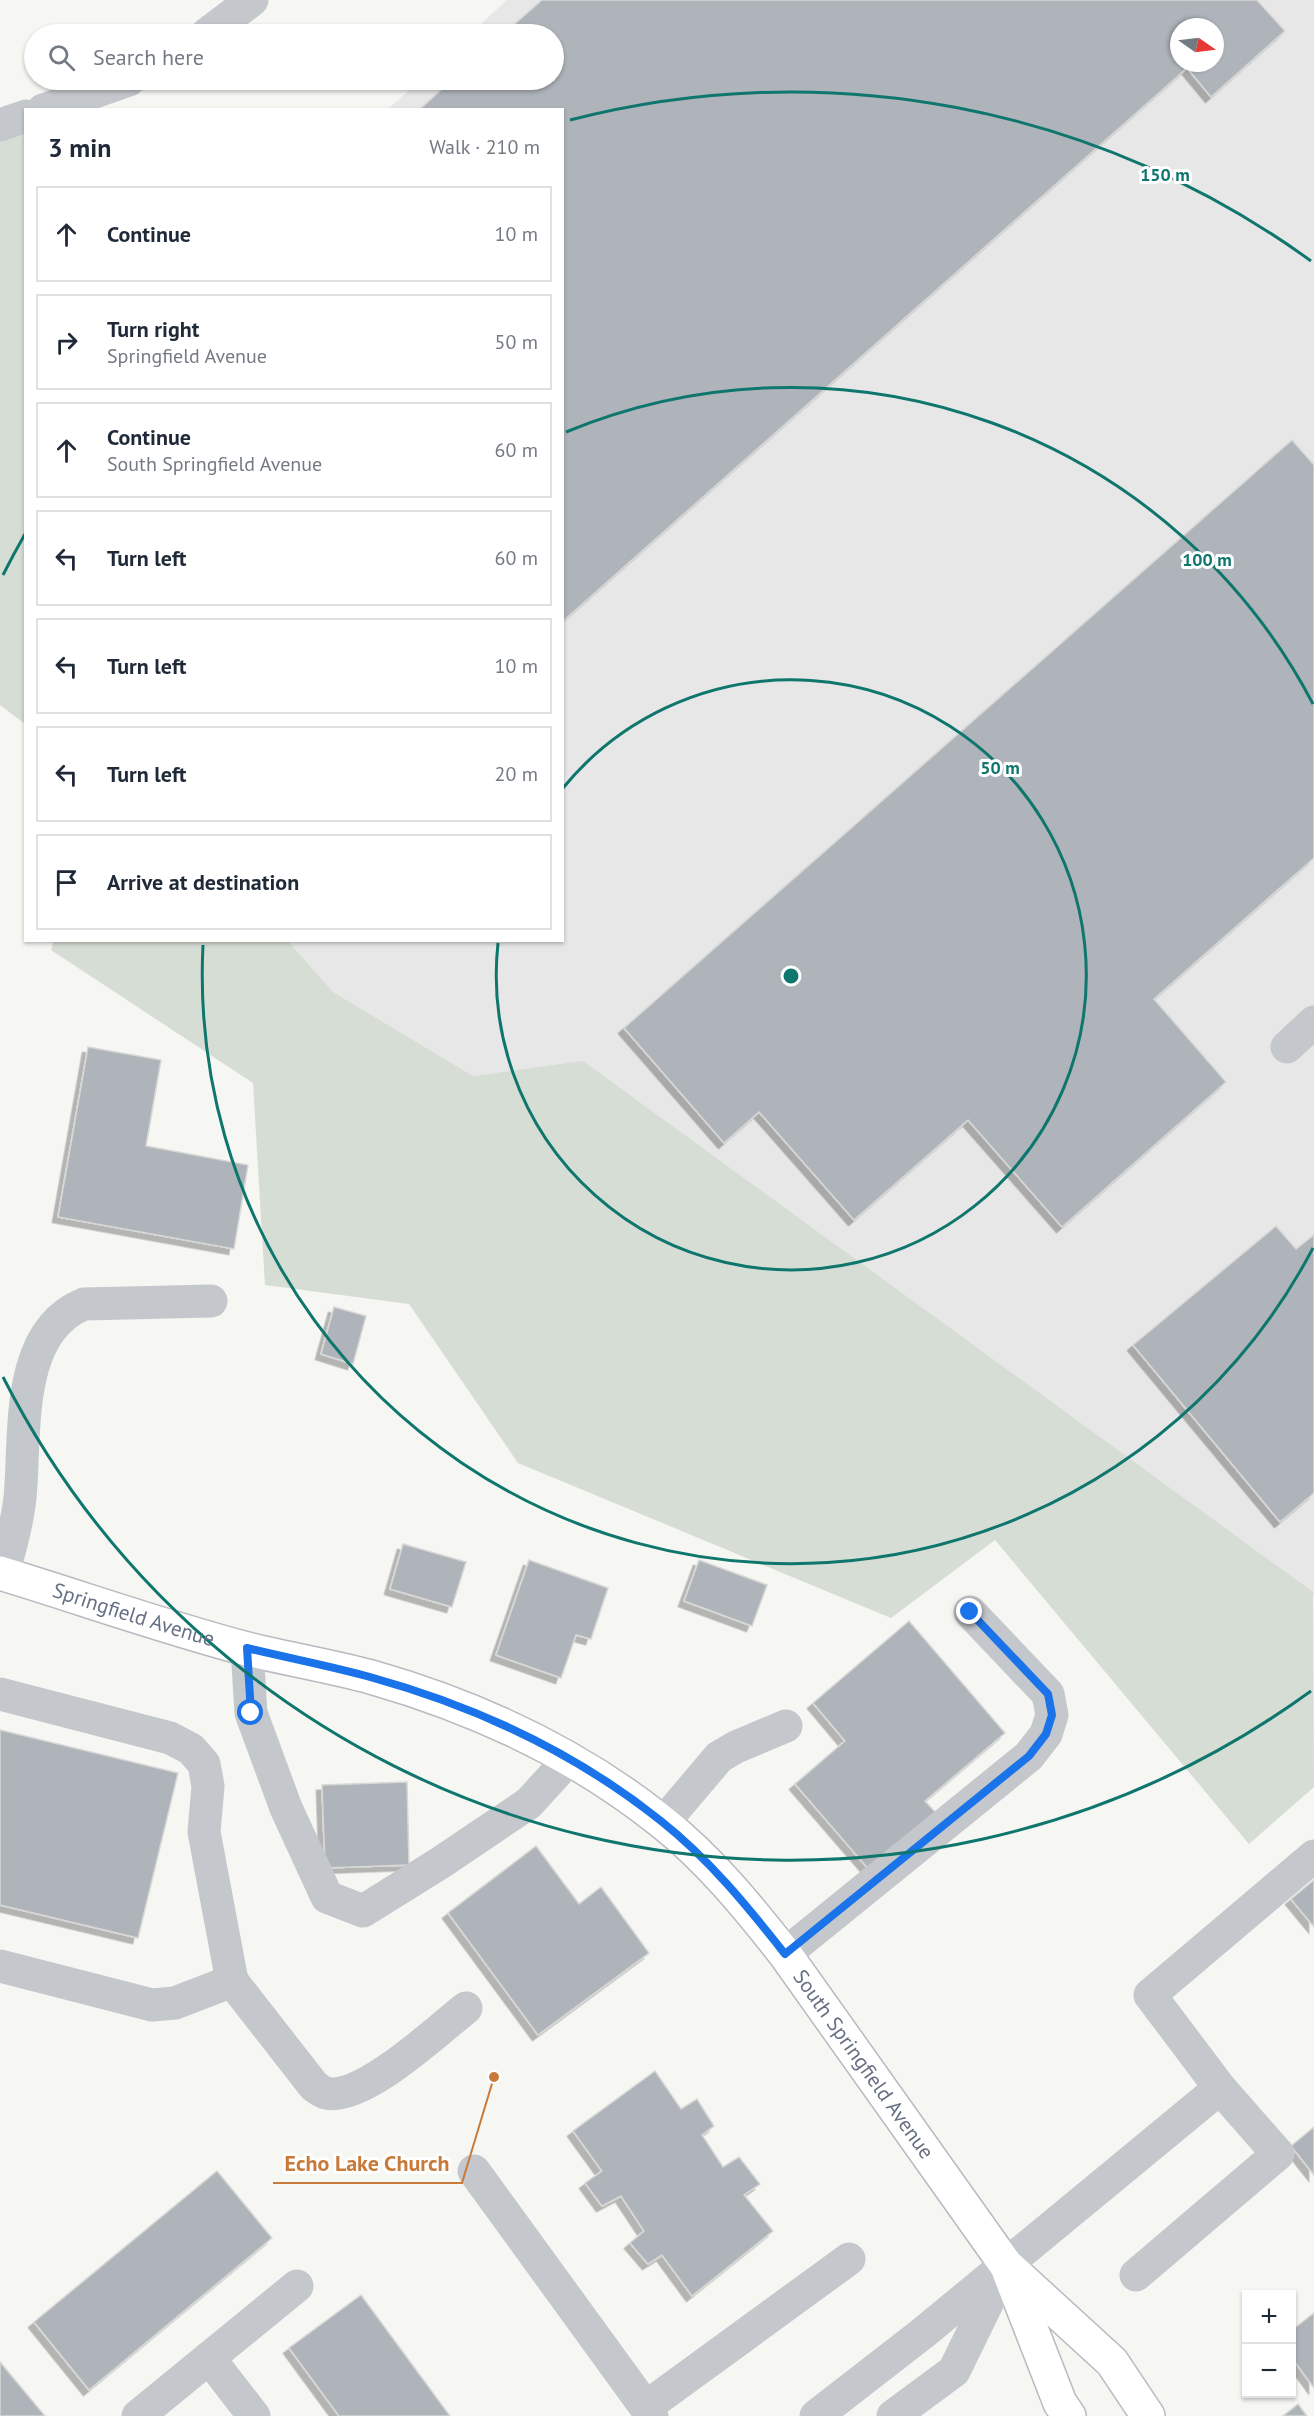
<!DOCTYPE html>
<html lang="en">
<head>
<meta charset="utf-8">
<style>
  :root { --surface:#fff; --page:#f6f6f7; --text:#1f2937; --muted:#747a83; --line:#e0e1e3 }
  body { margin:0; font-family:"PT Sans",sans-serif; background:var(--page); color:var(--text) }
  .controls { position:absolute; right:18px; bottom:18px; display:grid; overflow:hidden; border-radius:0px; box-shadow:0 2px 4px #0004 }
  .controls button { width:54px; height:54px; display:grid; place-items:center; padding:0; border:0; border-bottom:2px solid var(--line); background:var(--surface); color:var(--text); font:30px sans-serif }
  .compass { position:absolute; left:1170px; top:18px; width:54px; height:54px; border-radius:50%; background:var(--surface); box-shadow:0 2px 4px #0004; rotate:104deg }
  .stop { position:absolute; width:18px; height:18px; margin:-14px; border:4px solid #1a73e8; border-radius:50%; background:#fff }
  .stop.end { background:#1a73e8; border-color:#fff; box-shadow:0 2px 6px #0008 }
  .list { margin:0; padding:0; list-style:none }
  h2 { display:flex; justify-content:space-between; align-items:center; height:78px; margin:0; padding:0 24px; font-size:26px }
  h2 small { font-size:20px; font-weight:400; color:var(--muted) }
  .list li { display:grid; grid-template-columns:39px 1fr auto; gap:18px; align-items:center; box-sizing:border-box; height:96px; margin:0 12px 12px; padding:0 12px; border:2px solid var(--line); border-radius:0px }
  .list b { display:block; font-size:22px; white-space:nowrap }
  .list p { margin:0; font-size:20px; white-space:nowrap; color:var(--muted) }
  .list em { font-size:20px; font-style:normal; color:var(--muted) }
  .icon { flex:none; width:33px; height:33px; fill:none; stroke:currentColor; stroke-width:2; stroke-linecap:round; stroke-linejoin:round }
  .map { position:relative; flex:none; width:1314px; height:2416px; overflow:hidden }
  .search { position:absolute; background:var(--surface); box-shadow:0 2px 4px #0004; left:24px; top:24px; width:540px; height:66px; display:flex; align-items:center; gap:15px; box-sizing:border-box; padding:0 21px; border-radius:33px; color:var(--muted); font-size:22px }
  .panel { position:absolute; background:var(--surface); box-shadow:0 2px 4px #0004; left:24px; top:108px; width:540px; height:834px; border-radius:0px }
  .map>svg:first-child { display:block }
  .built { fill:#e6e7e6; fill-rule:evenodd }
  .green { fill:#d6ddd4 }
  .building { fill:#afb4bb; stroke:#d7d8d6; stroke-width:1.5; fill-rule:evenodd; filter:url(#shadow) }
  .lines { fill:none; stroke-linecap:round; stroke-linejoin:round }
  .major-casing { stroke:#b7babf; stroke-width:36 }
  .minor { stroke:#c4c7cb; stroke-width:33 }
  .major { stroke:#fff; stroke-width:33 }
  .route { stroke:#1a73e8; stroke-width:8 }
  .ring { fill:none; stroke:#0f766e; stroke-width:3 }
  .labels { text-anchor:middle; stroke-width:6; stroke-linejoin:round; paint-order:stroke }
  .street-label { font-size:21px; fill:#667084; stroke:#fff }
  .centre { fill:#0f766e; stroke:#fff; stroke-width:3 }
  .ring-label { font-size:18px; text-anchor:middle; font-weight:bold; fill:#0f766e; stroke:#fff; stroke-width:6; stroke-linejoin:round; paint-order:stroke }
  .leader { fill:none; stroke:#c87a3a; stroke-width:2 }
  .callout-dot { fill:#c87a3a; stroke:#fff; stroke-width:2 }
  .callout-label { font-size:22px; text-anchor:middle; font-weight:bold; fill:#c87a3a; stroke:#fff; stroke-width:6; stroke-linejoin:round; paint-order:stroke }
</style>
</head>
<body>
<div class="map">
<svg width="1314" height="2416" viewBox="0 0 1314 2416">
  <defs>
    <filter id="shadow"><feDropShadow dx="-5.5" dy="5.5" stdDeviation="0" flood-color="#0004"/></filter>
  </defs>
  <rect width="100%" height="100%" fill="#f6f6f3"/>
  <path class="built" d="M507,0h807v1595l-731,-533 -110,14 -140,-84 -45,-51 274,-1v-830l-174,-1 33,-29h133v-46h-84zM1179,27h36v36h-36z"/>
  <g class="green">
    <path d="M25,123v601l-25,-19v-575z"/>
    <path d="M54,940l234,1 45,51 140,84 110,-15 730,531 1,195 -65,57 -254,-304 -104,78 -373,-155 -109,-159 -144,-19 -12,-202 -202,-133z"/>
  </g>
  <g class="building">
    <path d="M542,0h715l28,31 -74,66 -24,-29 -625,554v-512h-143l33,-30h102v-46h-51zM1179,27h36v36h-36z"/>
    <path d="M1292,440l22,25v393l-160,141 72,83 -164,145 -94,-107 -114,100 -95,-108 -35,31 -100,-115z"/>
    <path d="M88,1047l73,13 -15,86 102,19 -14,84 -176,-32z"/>
    <path d="M1276,1226l20,23 18,-14v258l-34,29 -147,-177z"/>
    <path d="M334,1307l32,9 -13,48 -32,-10z"/>
    <path d="M403,1544l63,18 -14,45 -62,-18z"/>
    <path d="M529,1560l79,28 -17,51 -15,-4 -15,43 -65,-23z"/>
    <path d="M699,1560l68,25 -15,41 -68,-25z"/>
    <path d="M909,1621l96,112 -80,68 12,13 -66,58 -76,-88 50,-43 -32,-38z"/>
    <path d="M0,1730l178,43 -40,165 -138,-33z"/>
    <path d="M407,1782l2,83 -84,3 -3,-83z"/>
    <path d="M536,1846l43,58 22,-17 48,66 -111,82 -90,-122z"/>
    <path d="M1314,1880v47l-23,-28z"/>
    <path d="M655,2071l26,38 16,-10 17,27 -12,9 21,32 16,-10 21,27 -16,11 29,36 -81,65 -30,-41 -14,9 -18,-21 14,-12 -23,-35 -19,10 -17,-23 17,-12 -29,-40z"/>
    <path d="M1314,2127v48l-23,-29z"/>
    <path d="M217,2171l55,67 -183,152 -55,-68z"/>
    <path d="M361,2295l89,121h-111l-50,-68z"/>
    <path d="M1314,2313v75l-22,-30v-28z"/>
    <path d="M0,2362l45,54h-45z"/>
    <path d="M1298,2404l9,12h-24z"/>
  </g>
  <g class="lines">
    <defs>
      <g id="major">
        <path id="s1" d="M0,1573c82,25 164,54 247,76 41,10 83,17 124,28 105,30 205,76 291,145 47,37 86,85 123,132l221,311 106,97 36,54"/>
        <path d="M1009,2272l51,131 9,13"/>
      </g>
    </defs>
    <use href="#major" class="major-casing"/>
    <g class="minor">
      <path d="M207,34l45,-34"/>
      <path d="M43,110l86,-30"/>
      <path d="M0,125l26,-9"/>
      <path d="M1287,1047l27,-25"/>
      <path d="M3,1574c7,-25 14,-50 17,-76 6,-62 -6,-166 64,-194l127,-3"/>
      <path d="M247,1648l4,65 35,95 41,89 36,14 77,-48 89,-60 40,-44"/>
      <path d="M0,1694l170,44 21,11 13,15 4,22 -4,46 28,149 -57,22 -23,2 -152,-39"/>
      <path d="M663,1823l56,-66 17,-10 50,-21"/>
      <path d="M785,1954l244,-198 17,-22 6,-19 -4,-21 -78,-82"/>
      <path d="M232,1981l82,105c3,2 8,6 12,7 36,9 112,-63 140,-85"/>
      <path d="M474,2171l178,245"/>
      <path d="M1136,2275l142,-121 -58,-66 -70,-93 164,-139"/>
      <path d="M209,2358l45,58"/>
      <path d="M646,2407l203,-148"/>
      <path d="M138,2416l159,-130"/>
      <path d="M816,2416l107,-83 297,-245"/>
      <path d="M893,2416l61,-45 47,-96"/>
    </g>
    <use href="#major" class="major"/>
  </g>
  <g class="lines">
    <path class="route" d="M251,1713l-4,-65c41,10 83,18 123,29 105,29 206,76 291,144 48,38 87,86 124,133l244,-198 17,-22 6,-19 -4,-21 -78,-82"/>
  </g>
  <g class="ring">
    <path d="M563 788A295 295 0 1 1 498 943"/>
    <path d="M1313 1248A589 589 0 0 1 203 945M566 432A589 589 0 0 1 1313 704"/>
    <path d="M1311 1691A884 884 0 0 1 3 1377M3 575A884 884 0 0 1 25 534M570 120A884 884 0 0 1 1311 261"/>
  </g>
  <g class="labels">
    <g class="street-label">
      <text dy="7" stroke="none"><textPath href="#s1" startOffset="140">Springfield Avenue</textPath></text>
      <text dy="7" stroke="none"><textPath href="#s1" startOffset="1029">South Springfield Avenue</textPath></text>
    </g>
  </g>
  <circle cx="791" cy="976" r="9" class="centre"/>
  <g class="ring-label">
    <text x="1165" y="181">150 m</text>
    <text x="1207" y="566">100 m</text>
    <text x="1000" y="774">50 m</text>
  </g>
  <path class="leader" d="M494 2077L462 2183H273"/>
  <circle class="callout-dot" cx="494" cy="2077" r="6"/>
  <g class="callout-label">
    <text x="367" y="2171">Echo Lake Church</text>
  </g>
</svg>
<div class="controls">
<button>+</button>
<button>−</button>
</div>
<svg class="compass" viewBox="-18 -18 36 36"><path d="M0-13l5 13h-10z" fill="#e53935"/><path d="M0 13l5-13h-10z" fill="#747a83"/></svg>
<div class="stop" style="left:251px;top:1713px"></div>
<div class="stop end" style="left:970px;top:1612px"></div>
<div class="search"><svg class="icon" aria-label="search" viewBox="0 0 24 24"><circle cx="10" cy="10" r="6"/><path d="M15 15l6 6"/></svg>Search here</div>
<section class="panel">
<h2>3 min<small>Walk · 210 m</small></h2>
<ul class="list">
<li><svg class="icon" aria-label="ahead" viewBox="0 0 24 24"><path d="M12 20V5M6 11l6-6 6 6"/></svg><div><b>Continue</b></div><em>10 m</em></li>
<li><svg class="icon" aria-label="right" viewBox="0 0 24 24"><path d="M7 20v-9h11M14 6l5 5-5 5"/></svg><div><b>Turn right</b><p>Springfield Avenue</p></div><em>50 m</em></li>
<li><svg class="icon" aria-label="ahead" viewBox="0 0 24 24"><path d="M12 20V5M6 11l6-6 6 6"/></svg><div><b>Continue</b><p>South Springfield Avenue</p></div><em>60 m</em></li>
<li><svg class="icon" aria-label="left" viewBox="0 0 24 24"><path d="M17 20v-9H6M10 6l-5 5 5 5"/></svg><div><b>Turn left</b></div><em>60 m</em></li>
<li><svg class="icon" aria-label="left" viewBox="0 0 24 24"><path d="M17 20v-9H6M10 6l-5 5 5 5"/></svg><div><b>Turn left</b></div><em>10 m</em></li>
<li><svg class="icon" aria-label="left" viewBox="0 0 24 24"><path d="M17 20v-9H6M10 6l-5 5 5 5"/></svg><div><b>Turn left</b></div><em>20 m</em></li>
<li><svg class="icon" aria-label="arrive" viewBox="0 0 24 24"><path d="M6 21V4h12l-3 4 3 4H6"/></svg><div><b>Arrive at destination</b></div></li>
</ul>
</section>
</div>
</body>
</html>
